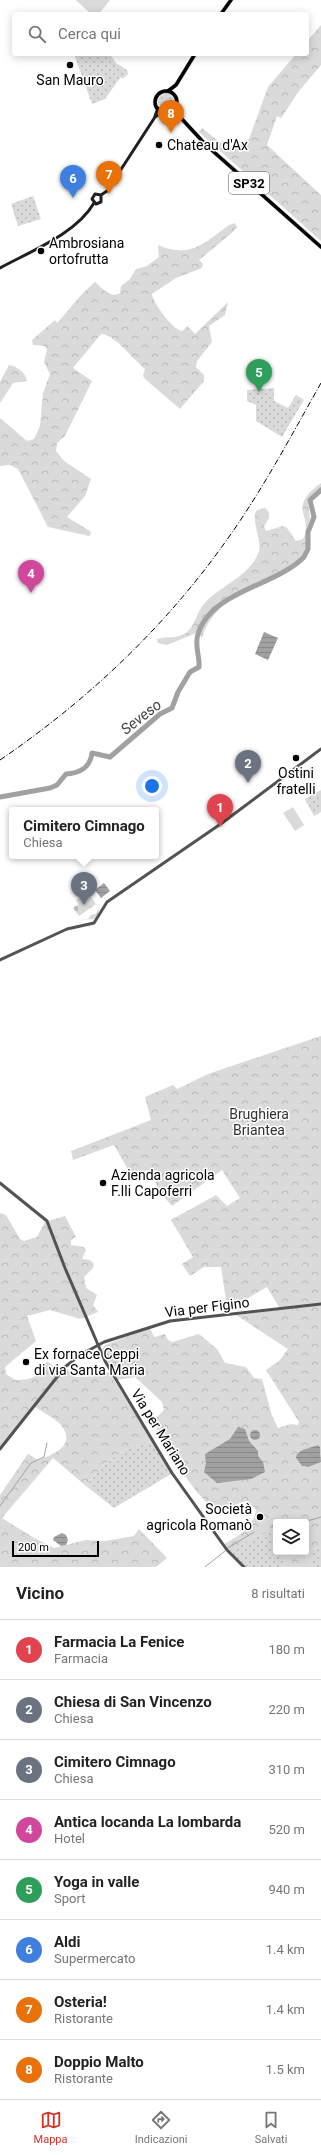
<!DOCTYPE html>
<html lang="it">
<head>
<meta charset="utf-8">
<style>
  :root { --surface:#fff; --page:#f2f2f2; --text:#222; --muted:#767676; --line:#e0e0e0; --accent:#d93025 }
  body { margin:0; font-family:Roboto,sans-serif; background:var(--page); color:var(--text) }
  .controls { position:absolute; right:12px; bottom:12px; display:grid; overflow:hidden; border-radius:4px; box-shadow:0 2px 10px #0003 }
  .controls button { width:36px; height:36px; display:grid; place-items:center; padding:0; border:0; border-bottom:1px solid var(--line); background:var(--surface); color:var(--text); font:20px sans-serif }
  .scale { position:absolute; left:12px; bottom:10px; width:87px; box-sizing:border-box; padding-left:4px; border:2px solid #000; border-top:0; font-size:11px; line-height:14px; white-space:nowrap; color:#000; -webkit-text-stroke:3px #fff; paint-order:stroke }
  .you { position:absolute; left:152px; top:786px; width:14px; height:14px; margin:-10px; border:3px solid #fff; border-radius:50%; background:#1a73e8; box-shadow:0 0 0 6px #1a73e833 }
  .badge { display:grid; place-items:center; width:26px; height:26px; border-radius:50%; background:var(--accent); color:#fff; font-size:13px; font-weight:700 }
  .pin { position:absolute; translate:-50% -33px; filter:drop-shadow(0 1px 2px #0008) }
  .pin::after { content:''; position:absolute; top:21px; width:14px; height:12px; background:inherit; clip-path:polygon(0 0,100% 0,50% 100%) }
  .popup { position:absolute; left:9px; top:807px; width:150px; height:52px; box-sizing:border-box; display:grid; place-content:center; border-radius:4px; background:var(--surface); filter:drop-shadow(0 1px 3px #0005); font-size:13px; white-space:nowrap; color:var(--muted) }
  .popup b { font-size:15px; color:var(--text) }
  .popup::after { content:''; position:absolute; left:50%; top:100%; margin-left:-8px; border:8px solid transparent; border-top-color:var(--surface) }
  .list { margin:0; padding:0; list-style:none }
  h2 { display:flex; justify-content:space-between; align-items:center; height:52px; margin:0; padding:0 16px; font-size:17px }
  h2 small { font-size:13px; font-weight:400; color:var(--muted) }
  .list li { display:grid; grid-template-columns:26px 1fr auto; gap:12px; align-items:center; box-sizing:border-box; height:60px; padding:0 16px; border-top:1px solid var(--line) }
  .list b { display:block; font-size:15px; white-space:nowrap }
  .list p { margin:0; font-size:13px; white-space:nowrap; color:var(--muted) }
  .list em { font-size:13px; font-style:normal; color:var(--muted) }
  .icon { flex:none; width:22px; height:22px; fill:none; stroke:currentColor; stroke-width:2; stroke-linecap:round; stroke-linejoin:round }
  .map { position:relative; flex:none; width:321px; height:1567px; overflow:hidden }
  .search { position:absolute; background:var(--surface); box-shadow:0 2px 10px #0003; left:12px; right:12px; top:12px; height:44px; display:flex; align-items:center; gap:10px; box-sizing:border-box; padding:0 14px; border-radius:4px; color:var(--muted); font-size:15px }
  .sheet { height:532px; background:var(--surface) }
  nav { display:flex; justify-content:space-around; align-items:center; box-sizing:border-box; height:56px; border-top:1px solid var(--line); background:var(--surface); font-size:11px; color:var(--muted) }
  nav a { display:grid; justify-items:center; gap:2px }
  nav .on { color:var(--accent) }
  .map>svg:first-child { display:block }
  .grass { fill:url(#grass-dots) }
  .forest { fill:url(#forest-crowns) }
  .cemetery { fill:url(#cemetery-stones) }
  .garden { fill:#dadada }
  .water { fill:url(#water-rules) }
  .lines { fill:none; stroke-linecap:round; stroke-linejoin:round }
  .stream { stroke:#a1a1a1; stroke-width:1 }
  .river { stroke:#a1a1a1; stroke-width:5 }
  .primary-casing { stroke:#dbdbdb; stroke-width:4.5 }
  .tertiary { stroke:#535353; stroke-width:3 }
  .secondary { stroke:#202020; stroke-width:3 }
  .primary { stroke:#000; stroke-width:3.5 }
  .rail { stroke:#000; stroke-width:1; stroke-dasharray:6 2 1 2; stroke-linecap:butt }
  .poi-dot { fill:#000; stroke:#fff; stroke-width:1.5 }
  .labels { text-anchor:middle; stroke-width:3; stroke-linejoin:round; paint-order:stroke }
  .shield { fill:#fff; stroke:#4c4c4c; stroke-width:1 }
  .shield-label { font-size:13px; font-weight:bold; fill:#000 }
  .poi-label { font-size:14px; fill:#000; stroke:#fff; text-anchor:start }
  .park-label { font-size:14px; fill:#313131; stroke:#fff }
  .street-label { font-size:14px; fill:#000; stroke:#fff }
  .water-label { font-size:15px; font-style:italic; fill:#424242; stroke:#fff }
</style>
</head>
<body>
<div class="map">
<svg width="321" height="1567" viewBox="0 0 321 1567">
  <defs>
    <pattern id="grass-dots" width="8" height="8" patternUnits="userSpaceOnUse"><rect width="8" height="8" fill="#dadada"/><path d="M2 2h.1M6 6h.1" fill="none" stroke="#b9b9b9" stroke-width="1.8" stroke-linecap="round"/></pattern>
    <pattern id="forest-crowns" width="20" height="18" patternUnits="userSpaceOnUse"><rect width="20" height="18" fill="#dadada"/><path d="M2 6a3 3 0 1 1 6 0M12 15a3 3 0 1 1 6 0" fill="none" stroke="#b9b9b9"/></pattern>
    <pattern id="cemetery-stones" width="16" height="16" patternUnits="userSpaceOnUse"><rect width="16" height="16" fill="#dadada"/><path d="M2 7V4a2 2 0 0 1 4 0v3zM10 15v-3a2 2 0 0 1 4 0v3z" fill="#b9b9b9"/></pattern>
    <pattern id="water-rules" width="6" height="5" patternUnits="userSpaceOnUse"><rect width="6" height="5" fill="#a1a1a1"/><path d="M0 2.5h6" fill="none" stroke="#898989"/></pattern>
  </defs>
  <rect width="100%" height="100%" fill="#fff"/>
  <g class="grass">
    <path d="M74,54h36l6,9 11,7 1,4 -6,5v-2l-2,1 -15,21 -13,5z"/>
    <circle cx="166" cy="101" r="8"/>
    <path d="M33,196l8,23 -23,7 -7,-22z"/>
    <path d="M274,388v13l14,7 8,-13 8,5 -22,37 -26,-16v-16l-9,-4v-11z"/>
    <path d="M321,790v22l-7,4 -9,-17z"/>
    <path d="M152,1441l19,33 -57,34 -28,-22c18,-25 36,-38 66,-45z"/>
    <path d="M276,1532v20h12l-6,15h-36l-17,-17h7c11,-13 25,-16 40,-18z"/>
    <path d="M321,1548v19h-9l-2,-15 2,-3z"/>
  </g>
  <g class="forest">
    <path d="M321,25v40l-22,26 -18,27 -4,-2 -10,29 54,50v46l-122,-109 3,-4 25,20 22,-9 19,-52 28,-33h11v-13z"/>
    <path d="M235,223l2,4 -4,5 -34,28 4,4 -1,4 -26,10 -24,16c1,9 21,36 30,37l6,-5 7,8 33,-32 -3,13 -16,11 3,16 -15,19 -1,6 8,8v6l-24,28 -35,-30 -2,-3 2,-7c-10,-8 -32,-36 -44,-35l-28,34 19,13 -27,55 -8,7 -1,8 8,10 27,18 -6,17 -18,21 23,14 1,3 -2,2 -41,-9 -30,-58 -8,-4 -10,1v-48l27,23 7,-2 6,-13 3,-33 7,-19 -6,-12 3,-13 -3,-3 -11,-1 -1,-5 23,-20 2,3c13,-14 23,-29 38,-41 7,6 16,17 25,11l1,-7 9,-7 6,-10 11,-3 12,-9 -1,-12c33,14 46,-2 71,-20z"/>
    <path d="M9,365c8,1 17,8 18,16l-14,2 -13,20v-21z"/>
    <path d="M321,483v6l-13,11 2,19 -3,7 -1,24 -4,8 -10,6v2c-33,18 -78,32 -90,72l-6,-5 -29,12 -9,-2 -1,-4c10,-3 20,0 29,-6 10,-8 10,-20 18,-29 15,-18 47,-28 55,-53 3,-11 -9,-33 -2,-41l8,-2 4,4v6l-5,8 2,5 17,-5 4,2 9,13 7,-2c12,-23 -18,-30 18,-56z"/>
    <path d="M100,905l-2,10 -4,4 -15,1 9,-1 3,-4 5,-1z"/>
    <path d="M321,1036v268l-41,5 -13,-22 -29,17 -12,-4 -5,-33h-17l-14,9 -8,-12 11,-7 -22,-37 45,-25 11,11 13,-8 -18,-28 -50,36 -14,-16 -7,-20 -21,3 -16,-28 -41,15 -2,-9 80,-31 -6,-23 28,-12 4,4 31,-15z"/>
    <path d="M0,1213l6,2 14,24 4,2 13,-4 8,-15 20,-6 11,21 -5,3v5l13,2 2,3 -4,9 8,1 4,4 -1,4 -9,9 2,11 11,7 -4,10 5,7 -18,7 -30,-9 -23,6 9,25 -31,26 1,7 9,6c19,0 22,-3 32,-19l10,8 8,-2 11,10 24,-1 9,-4 43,69c-30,7 -48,20 -66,45l-33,-28 -51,60 32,20 20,10 32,-8 19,1 29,-5 5,-7 28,29 -11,9h-156v-72l28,-41 10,6c16,-5 40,-16 22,-36 -7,-7 -18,-12 -26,-18l-34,43z"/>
    <path d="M321,1305v149l-3,-9 -16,5 -5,4 1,7 6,6 17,-5v86l-9,1 -1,3 1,15h-30l6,-15h18v-30h-30v10c-16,2 -29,5 -40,18h-7l-5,-6c15,-8 29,-16 32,-34l-8,-9c-13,1 -17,11 -28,9 -22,-4 -57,-70 -67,-89l11,-11 -2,-8 -27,-25 -18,3 -15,-31 3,-4 45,-17 4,9 11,-3 3,6 4,2 27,-8 18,15 8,14 21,4 8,11 8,1 10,37 6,12 13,-4 7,1 1,-3 -33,-52 13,-9 9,-12 -52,-34z"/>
  </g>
  <path class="cemetery" d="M87,891l9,13 -17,12 -6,-8 5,-4 -2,-4z"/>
  <g class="garden">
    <path d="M76,0h34l-11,14h-8z"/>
    <path d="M293,807l11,18 -9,6 -12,-18z"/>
  </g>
  <g class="water">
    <path d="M264,632l14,6 -10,22 -13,-6z"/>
    <path d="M104,883l6,8 -9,7 -6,-8z"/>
    <path d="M238,1427l7,2 4,12 9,10v5l5,6 2,10 -14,7 -34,4 -13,-11 2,-9 -1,-9 25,-15z"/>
    <circle cx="255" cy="1435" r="5"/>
    <path d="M318,1445l2,2 1,15 -13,5 -6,-1 -6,-8 1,-4 5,-4z"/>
    <path d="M62,1533l4,2 2,5 -2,5 -5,1 -8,-6 1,-3z"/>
  </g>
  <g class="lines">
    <g class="stream">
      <path d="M0,1506l31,-43 13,-6 3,-14"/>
      <path d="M292,1522l19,-2 10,-3"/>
      <path d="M271,1527l5,-1"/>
      <path d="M228,1548l26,-16"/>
      <path d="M205,1567l20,-16"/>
    </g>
    <path class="river" d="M0,797l50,-9 7,-3 9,-11c14,-1 24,-6 26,-21l18,4 50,-43 12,-6 6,-16 12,-20 9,-5c1,-11 -5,-22 -1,-33 13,-43 78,-48 106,-77l4,-8v-17l6,-15 -4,-17 11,-10"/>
    <defs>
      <g id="primary">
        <path d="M221,14l10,-14"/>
        <path d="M168,91l8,-6 19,-31"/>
        <circle cx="166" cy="102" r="11"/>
        <path d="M175,106l5,11 26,28 115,102"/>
        <path d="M169,112l11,5"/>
      </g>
    </defs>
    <use href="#primary" class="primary-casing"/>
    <g class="tertiary">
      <path d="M0,960l67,-31 27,-6 13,-21 115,-79 99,-74"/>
      <path d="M0,1183l47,38 18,47 40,93 67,112 55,77 17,17"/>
      <path d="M0,1449l65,-82 15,-12 24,-13 66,-21 151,-17"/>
    </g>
    <g class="secondary">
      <path d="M155,116l3,-8"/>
      <path d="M101,195v7l-5,2 -4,-5 3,-5 6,1 6,-4 48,-74 8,-5"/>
      <path d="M0,268c31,-17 76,-34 94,-65"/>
    </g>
    <use href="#primary" class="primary"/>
    <path class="rail" d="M0,760c88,-60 165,-133 226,-219 36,-50 65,-105 95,-158"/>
  </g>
  <g class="poi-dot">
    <circle cx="70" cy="65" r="4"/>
    <circle cx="159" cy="145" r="4"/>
    <circle cx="41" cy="251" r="4"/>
    <circle cx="296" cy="758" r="4"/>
    <circle cx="103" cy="1183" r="4"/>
    <circle cx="26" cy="1362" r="4"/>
    <circle cx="260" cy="1517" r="4"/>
  </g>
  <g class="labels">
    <rect class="shield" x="229" y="172" width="40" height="22" rx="3"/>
    <g class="shield-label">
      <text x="249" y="188">SP32</text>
    </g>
    <g class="poi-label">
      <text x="70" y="85" text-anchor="middle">San Mauro</text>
      <text x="167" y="150">Chateau d'Ax</text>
      <text x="49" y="248">Ambrosiana<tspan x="49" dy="16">ortofrutta</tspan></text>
      <text x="296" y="778" text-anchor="middle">Ostini<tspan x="296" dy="16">fratelli</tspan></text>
      <text x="111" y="1180">Azienda agricola<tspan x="111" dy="16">F.lli Capoferri</tspan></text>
      <text x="34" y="1359">Ex fornace Ceppi<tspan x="34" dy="16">di via Santa Maria</tspan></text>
      <text x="252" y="1514" text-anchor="end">Società<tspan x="252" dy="16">agricola Romanò</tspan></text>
    </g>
    <g class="park-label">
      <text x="259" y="1119">Brughiera<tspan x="259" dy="16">Briantea</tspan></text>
    </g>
    <g class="street-label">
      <text transform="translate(207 1307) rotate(-7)" y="5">Via per Figino</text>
      <text transform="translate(161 1432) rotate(58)" y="5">Via per Mariano</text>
    </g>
    <g class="water-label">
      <text transform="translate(141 717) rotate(-38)" y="5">Seveso</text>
    </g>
  </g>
</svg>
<div class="controls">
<button><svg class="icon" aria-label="layers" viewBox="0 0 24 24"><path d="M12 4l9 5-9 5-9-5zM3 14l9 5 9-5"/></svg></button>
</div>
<div class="scale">200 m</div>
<div class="you"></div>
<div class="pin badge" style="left:220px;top:827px;background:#e0444e">1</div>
<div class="pin badge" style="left:248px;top:783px;background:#6b7280">2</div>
<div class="pin badge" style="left:84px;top:905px;background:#6b7280">3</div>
<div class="popup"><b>Cimitero Cimnago</b>Chiesa</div>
<div class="pin badge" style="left:31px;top:593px;background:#d1479c">4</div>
<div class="pin badge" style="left:259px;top:392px;background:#2e9e5b">5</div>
<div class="pin badge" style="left:73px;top:198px;background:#3f7fe0">6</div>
<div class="pin badge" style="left:109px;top:194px;background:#e8710a">7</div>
<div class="pin badge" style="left:171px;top:133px;background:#e8710a">8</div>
<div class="search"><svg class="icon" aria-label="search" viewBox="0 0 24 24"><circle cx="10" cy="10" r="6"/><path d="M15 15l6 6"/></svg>Cerca qui</div>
</div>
<section class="sheet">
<h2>Vicino<small>8 risultati</small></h2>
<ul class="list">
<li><span class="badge" style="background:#e0444e">1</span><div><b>Farmacia La Fenice</b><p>Farmacia</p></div><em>180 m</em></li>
<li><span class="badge" style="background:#6b7280">2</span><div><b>Chiesa di San Vincenzo</b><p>Chiesa</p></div><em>220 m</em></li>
<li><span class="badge" style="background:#6b7280">3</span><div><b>Cimitero Cimnago</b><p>Chiesa</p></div><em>310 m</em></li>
<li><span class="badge" style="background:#d1479c">4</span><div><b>Antica locanda La lombarda</b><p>Hotel</p></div><em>520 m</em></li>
<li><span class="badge" style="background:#2e9e5b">5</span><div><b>Yoga in valle</b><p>Sport</p></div><em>940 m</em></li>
<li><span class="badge" style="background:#3f7fe0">6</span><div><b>Aldi</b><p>Supermercato</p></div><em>1.4 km</em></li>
<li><span class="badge" style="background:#e8710a">7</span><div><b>Osteria!</b><p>Ristorante</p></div><em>1.4 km</em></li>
<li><span class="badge" style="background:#e8710a">8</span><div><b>Doppio Malto</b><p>Ristorante</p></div><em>1.5 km</em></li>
</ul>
</section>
<nav>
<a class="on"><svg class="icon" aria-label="map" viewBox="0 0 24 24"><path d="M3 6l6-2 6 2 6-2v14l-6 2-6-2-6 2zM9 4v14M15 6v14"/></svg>Mappa</a>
<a><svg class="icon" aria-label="directions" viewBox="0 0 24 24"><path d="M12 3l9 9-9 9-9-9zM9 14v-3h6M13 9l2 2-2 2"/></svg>Indicazioni</a>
<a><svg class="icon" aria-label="saved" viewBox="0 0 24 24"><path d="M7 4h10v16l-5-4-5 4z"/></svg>Salvati</a>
</nav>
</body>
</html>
